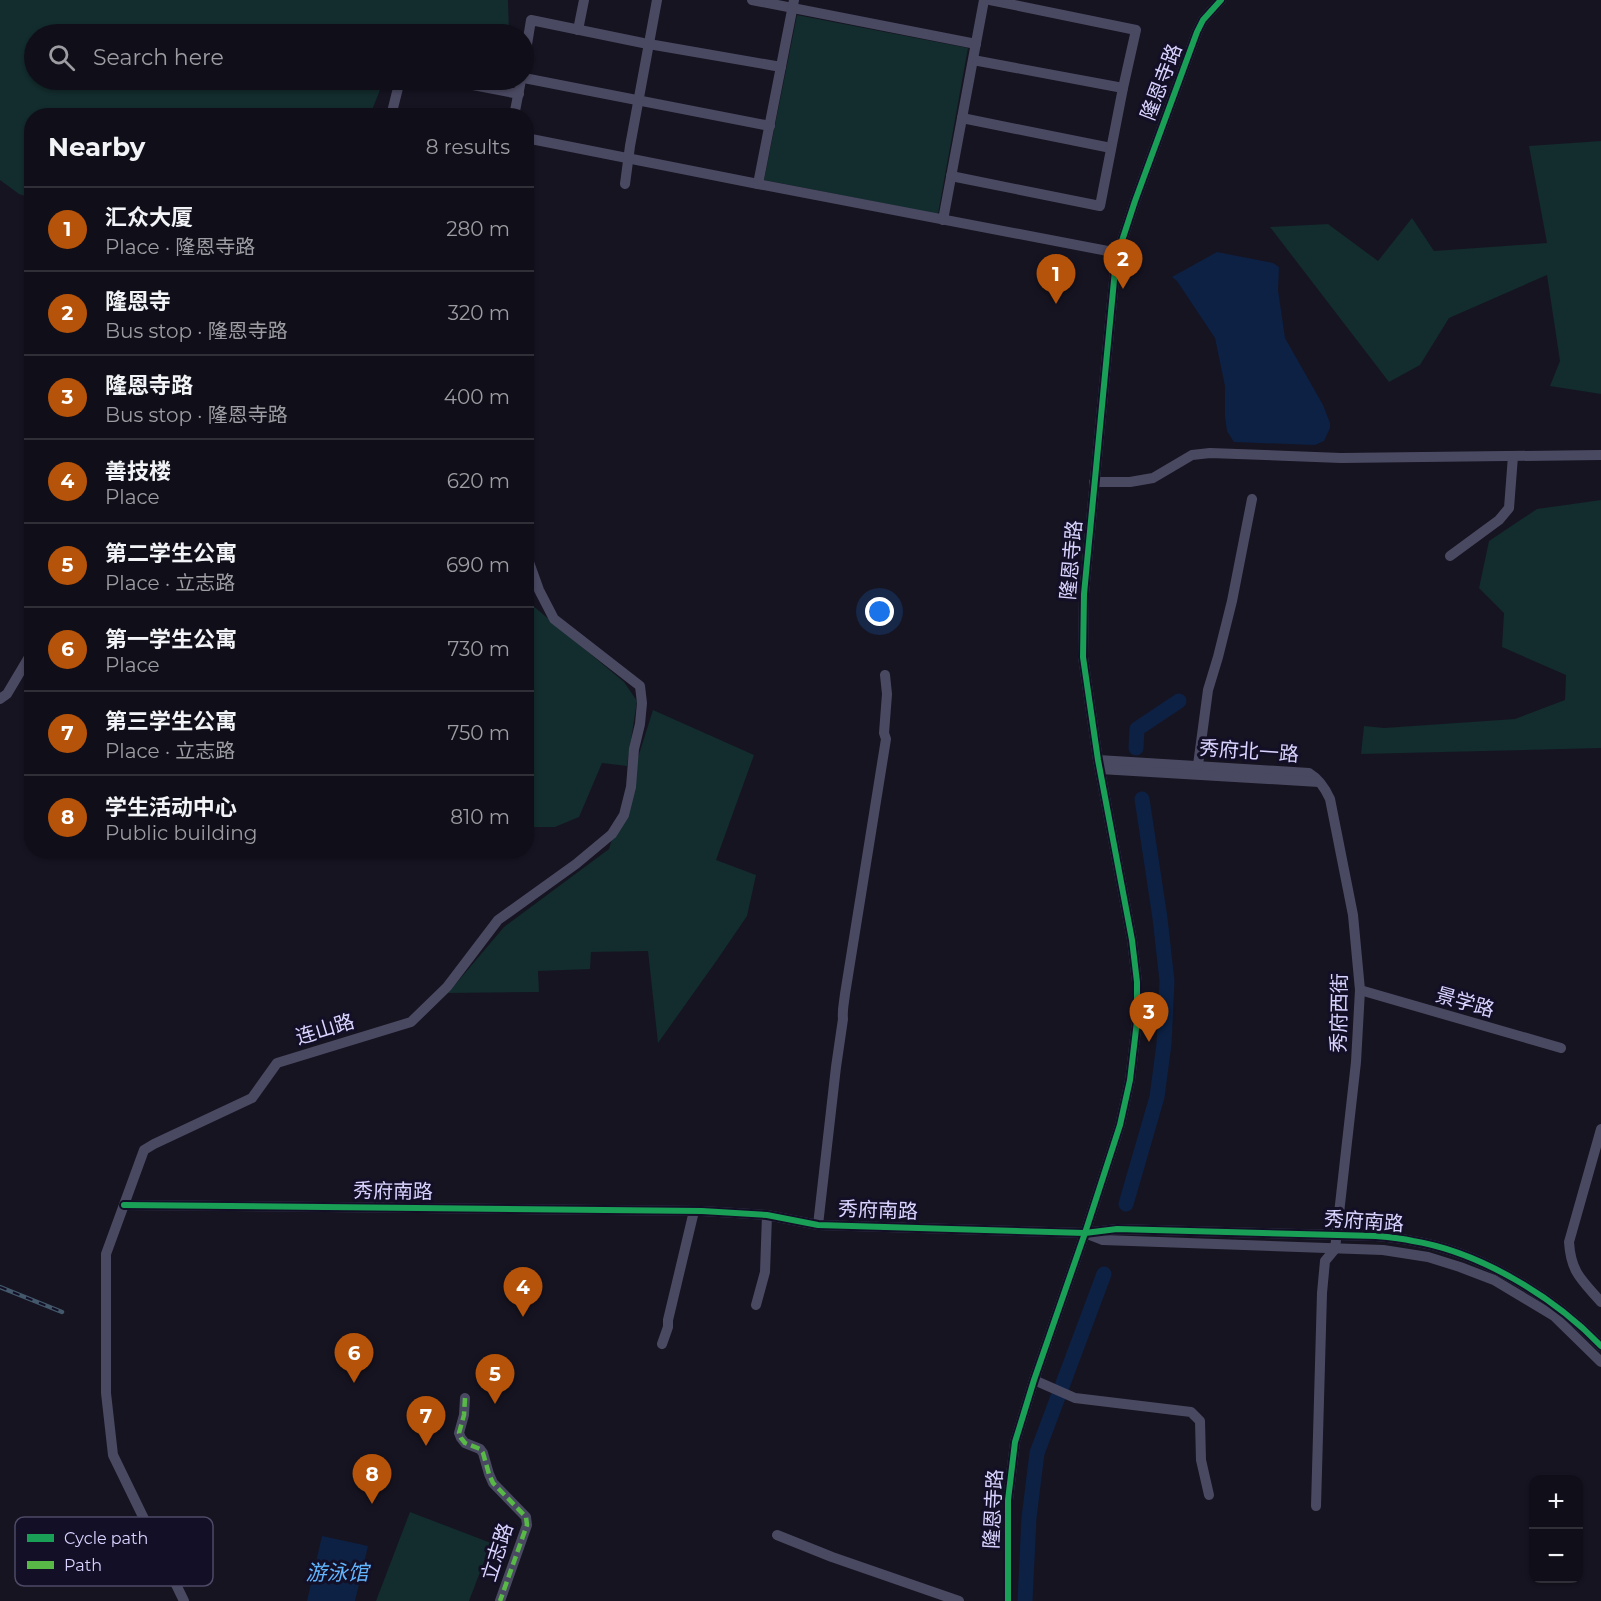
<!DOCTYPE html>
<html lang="en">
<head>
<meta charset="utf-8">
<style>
  :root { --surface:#100f19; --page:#1e1d26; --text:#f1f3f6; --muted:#9c9ca2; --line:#302f38; --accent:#b45309 }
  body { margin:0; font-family:Montserrat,"Noto Sans SC",sans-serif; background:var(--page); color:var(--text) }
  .controls { position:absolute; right:18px; bottom:18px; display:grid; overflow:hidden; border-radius:12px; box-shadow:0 2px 4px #0004 }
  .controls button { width:54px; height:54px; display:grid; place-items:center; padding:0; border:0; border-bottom:2px solid var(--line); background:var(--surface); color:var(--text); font:30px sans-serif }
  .you { position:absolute; left:880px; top:612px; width:21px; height:21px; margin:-15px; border:4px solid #fff; border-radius:50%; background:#1a73e8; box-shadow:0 0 0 9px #1a73e833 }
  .badge { display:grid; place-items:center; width:39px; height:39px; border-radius:50%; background:var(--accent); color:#fff; font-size:20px; font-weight:700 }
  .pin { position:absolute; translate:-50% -50px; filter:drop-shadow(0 2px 3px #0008) }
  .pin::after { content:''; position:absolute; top:32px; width:21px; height:18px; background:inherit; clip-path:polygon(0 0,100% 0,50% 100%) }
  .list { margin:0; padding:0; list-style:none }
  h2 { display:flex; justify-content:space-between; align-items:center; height:78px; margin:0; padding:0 24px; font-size:26px }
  h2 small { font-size:20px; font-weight:400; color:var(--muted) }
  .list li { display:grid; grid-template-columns:39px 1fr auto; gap:18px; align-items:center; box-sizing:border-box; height:84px; padding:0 24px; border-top:2px solid var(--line) }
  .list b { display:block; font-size:22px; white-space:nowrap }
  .list p { margin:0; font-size:20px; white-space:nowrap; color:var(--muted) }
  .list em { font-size:20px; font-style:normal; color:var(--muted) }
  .icon { flex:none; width:33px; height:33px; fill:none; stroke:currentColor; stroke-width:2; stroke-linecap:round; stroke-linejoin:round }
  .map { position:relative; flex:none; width:1601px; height:1601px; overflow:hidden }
  .search { position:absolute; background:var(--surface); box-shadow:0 2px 4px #0004; left:24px; top:24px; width:510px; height:66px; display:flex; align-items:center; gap:15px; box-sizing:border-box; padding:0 21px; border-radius:33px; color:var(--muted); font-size:22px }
  .panel { position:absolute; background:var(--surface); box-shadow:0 2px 4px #0004; left:24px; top:108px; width:510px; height:750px; border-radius:24px }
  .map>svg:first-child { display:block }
  .green { fill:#132c2d }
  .water { fill:#0d2144 }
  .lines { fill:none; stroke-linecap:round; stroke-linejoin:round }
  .river { stroke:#0d2144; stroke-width:15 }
  .minor { stroke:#4a4962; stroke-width:10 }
  .rail-casing { stroke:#43596b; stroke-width:4.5 }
  .rail { stroke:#130f26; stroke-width:2; stroke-dasharray:7; stroke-linecap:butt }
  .quiet { stroke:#58b947; stroke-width:4.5; stroke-dasharray:9 4.5; stroke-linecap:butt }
  .cycleway-casing { stroke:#130f26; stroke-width:10 }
  .cycleway { stroke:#1a9f57; stroke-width:6 }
  .labels { text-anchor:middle; stroke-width:6; stroke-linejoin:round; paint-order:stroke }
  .street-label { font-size:20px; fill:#d9d4ff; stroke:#130f26 }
  .water-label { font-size:21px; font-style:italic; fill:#62b6ff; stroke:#130f26 }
  .key { fill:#130f26; stroke:#4e4a67; stroke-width:1.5 }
  .key-label { font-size:16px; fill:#d9d4ff }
</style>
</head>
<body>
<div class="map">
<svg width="1601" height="1601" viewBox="0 0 1601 1601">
  <rect width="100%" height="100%" fill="#161421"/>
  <g class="green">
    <path d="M0,0h508l1,34h-475v46h350l-14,35 -338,1 -1,82 -12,-4 -19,-14z"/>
    <path d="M797,15l171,33 -30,166 -174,-34z"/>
    <path d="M1601,141v253l-51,-8 10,-25 -13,-86 -98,43 -29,47 -31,17 -119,-155 58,-3 50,37 34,-43 22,33 113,-8 -18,-97z"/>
    <path d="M1601,500v248l-240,6 3,-28 20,2 131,-9 50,-19 1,-25 -64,-28 2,-34 -25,-25 10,-47 48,-32z"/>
    <path d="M526,600l98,82 13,19 -10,65 -25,-3 -23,54 -24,10h-28z"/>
    <path d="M653,710l101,45 -38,105 40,15 -9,41 -30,44 -59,83 -10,-92 -57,1 -1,17 -52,2 1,21 -91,1 56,-66 105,-78z"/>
    <path d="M410,1512l81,31 -22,58h-93z"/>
  </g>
  <g class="water">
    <path d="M1217,252l56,11 6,4 -1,23 7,48 38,67 7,18v5l-6,13 -9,4 -81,-3 -7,-11 -2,-15v-30l-10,-48 -38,-57 -5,-4z"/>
    <path d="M322,1536l46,10 -13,55h-48z"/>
  </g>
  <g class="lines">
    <g class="river">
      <path d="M1136,748l1,-19 42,-28"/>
      <path d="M1126,1204l31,-107 7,-53 3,-63 -7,-63 -18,-119"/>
      <path d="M1025,1601l4,-83 8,-65 67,-179"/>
    </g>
    <g class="minor">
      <path d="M752,0l224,44"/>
      <path d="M578,30l6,-30"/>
      <path d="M973,60l150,28"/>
      <path d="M524,63l7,-43 112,23 138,24"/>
      <path d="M524,78l246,48"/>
      <path d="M447,80l72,14"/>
      <path d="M392,112l8,-32"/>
      <path d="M514,116l7,-36"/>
      <path d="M962,118l149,30"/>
      <path d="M526,138l232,46 360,69"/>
      <path d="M951,176l149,30 23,-118 13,-58 -146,-30"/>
      <path d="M625,184l5,-38 27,-146"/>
      <path d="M758,184l36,-184"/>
      <path d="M943,220l41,-220"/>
      <path d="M1094,482h36l23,-4 39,-23 18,-2 131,5 260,-3"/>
      <path d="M1450,556l49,-36 10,-12 4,-52"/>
      <path d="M0,699l7,-5 25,-42"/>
      <path d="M1098,760l211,13c10,6 16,15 21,26l23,116 7,75 -4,72 -21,187 -10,12 -3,32 -6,213"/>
      <path d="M1198,765l10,-75 10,-33 14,-56 20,-102"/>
      <path d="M1100,769l219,13"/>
      <path d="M1360,990l201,58"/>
      <path d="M1601,1129l-32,113c2,31 13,38 32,60"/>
      <path d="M124,1205l578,6 65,4 51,10 267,8 32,-4 259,7c12,1 24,2 37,5 67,11 141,56 188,105"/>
      <path d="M818,1225l18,-158 7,-48c-1,-8 1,-16 2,-25l41,-255 -2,-6 3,-39 -2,-19"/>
      <path d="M1085,1233l18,7 280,10 45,7 32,10 34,13 60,36 47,46"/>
      <path d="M756,1305l9,-33 2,-57"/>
      <path d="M662,1344l6,-17v-7l26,-109"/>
      <path d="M1034,1380l41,18 116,14 9,9 1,39 8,35"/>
      <path d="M465,1398l-1,17 -5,18 2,5 4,5 15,6 3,4 6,21 4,9 33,34 1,8 -27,76"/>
      <path d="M777,1535l55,22 127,44"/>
      <path d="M184,1601l-71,-146 -7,-62v-139l38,-104 10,-6 98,-46 25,-35 134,-41 36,-35 51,-67 78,-56 36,-30 12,-19 7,-28 3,-38 6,-25 2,-21 -2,-17 -86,-67 -15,-29 -13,-36"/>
      <path d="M1008,1601v-101l7,-58 19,-62 51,-147 35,-108 10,-45 7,-59v-39l-5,-42 -34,-180 -15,-103 1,-63 31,-324 3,-17 17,-52 62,-169 6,-12 18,-20"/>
    </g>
    <defs>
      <path id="rail" d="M0,1287l62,25"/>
    </defs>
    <use href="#rail" class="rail-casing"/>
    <use href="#rail" class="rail"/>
    <path class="quiet" d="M465,1398l-1,17 -5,18 2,5 4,5 15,6 3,4 6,21 4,9 33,34 1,8 -27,76"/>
    <defs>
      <g id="cycleway">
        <path d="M124,1205l578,6 65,4 51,10 267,8 32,-4 259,7c12,1 24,2 37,5 67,11 141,56 188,105"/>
        <path d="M1008,1601v-101l7,-58 19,-62 51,-147 35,-108 10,-45 7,-59v-39l-5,-42 -34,-180 -15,-103 1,-63 31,-324 3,-17 17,-52 62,-169 6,-12 18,-20"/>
      </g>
    </defs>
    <use href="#cycleway" class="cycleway-casing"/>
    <use href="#cycleway" class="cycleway"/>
  </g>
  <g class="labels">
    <g class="street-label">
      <text transform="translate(1161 82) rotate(-69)" y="7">隆恩寺路</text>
      <text transform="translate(1071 560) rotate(-85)" y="7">隆恩寺路</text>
      <text transform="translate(1249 751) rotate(4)" y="7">秀府北一路</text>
      <text transform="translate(1465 1002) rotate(16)" y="7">景学路</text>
      <text transform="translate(1339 1013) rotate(-89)" y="7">秀府西街</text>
      <text transform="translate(325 1029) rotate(-17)" y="7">连山路</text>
      <text transform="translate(393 1191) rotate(1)" y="7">秀府南路</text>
      <text transform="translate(878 1210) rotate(2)" y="7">秀府南路</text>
      <text transform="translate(1364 1221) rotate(4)" y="7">秀府南路</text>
      <text transform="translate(993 1509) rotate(-87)" y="7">隆恩寺路</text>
      <text transform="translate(497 1552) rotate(-72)" y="7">立志路</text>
    </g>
    <g class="water-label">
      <text x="337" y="1580">游泳馆</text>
    </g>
  </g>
  <rect x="15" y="1517" width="198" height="69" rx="9" class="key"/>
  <rect x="27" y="1534" width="27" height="8" fill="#1a9f57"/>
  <rect x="27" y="1561" width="27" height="8" fill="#58b947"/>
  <g class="key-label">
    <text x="64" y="1544">Cycle path</text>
    <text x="64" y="1571">Path</text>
  </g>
</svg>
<div class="controls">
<button>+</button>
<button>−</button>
</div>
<div class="you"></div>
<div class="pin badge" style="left:1056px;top:304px">1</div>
<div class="pin badge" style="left:1123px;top:289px">2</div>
<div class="pin badge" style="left:1149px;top:1042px">3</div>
<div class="pin badge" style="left:523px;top:1317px">4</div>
<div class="pin badge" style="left:495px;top:1404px">5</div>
<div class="pin badge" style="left:354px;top:1383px">6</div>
<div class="pin badge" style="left:426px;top:1446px">7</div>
<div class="pin badge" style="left:372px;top:1504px">8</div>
<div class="search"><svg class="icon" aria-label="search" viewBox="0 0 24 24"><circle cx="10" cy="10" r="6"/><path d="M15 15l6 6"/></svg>Search here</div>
<section class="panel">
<h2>Nearby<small>8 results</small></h2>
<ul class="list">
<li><span class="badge">1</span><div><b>汇众大厦</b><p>Place · 隆恩寺路</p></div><em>280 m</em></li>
<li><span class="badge">2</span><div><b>隆恩寺</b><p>Bus stop · 隆恩寺路</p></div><em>320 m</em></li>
<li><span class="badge">3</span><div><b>隆恩寺路</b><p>Bus stop · 隆恩寺路</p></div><em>400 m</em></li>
<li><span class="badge">4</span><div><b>善技楼</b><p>Place</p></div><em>620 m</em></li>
<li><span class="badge">5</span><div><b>第二学生公寓</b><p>Place · 立志路</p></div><em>690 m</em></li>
<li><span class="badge">6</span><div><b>第一学生公寓</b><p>Place</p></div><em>730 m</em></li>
<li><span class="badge">7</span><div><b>第三学生公寓</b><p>Place · 立志路</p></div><em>750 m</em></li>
<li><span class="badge">8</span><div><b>学生活动中心</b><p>Public building</p></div><em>810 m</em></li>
</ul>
</section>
</div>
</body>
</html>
